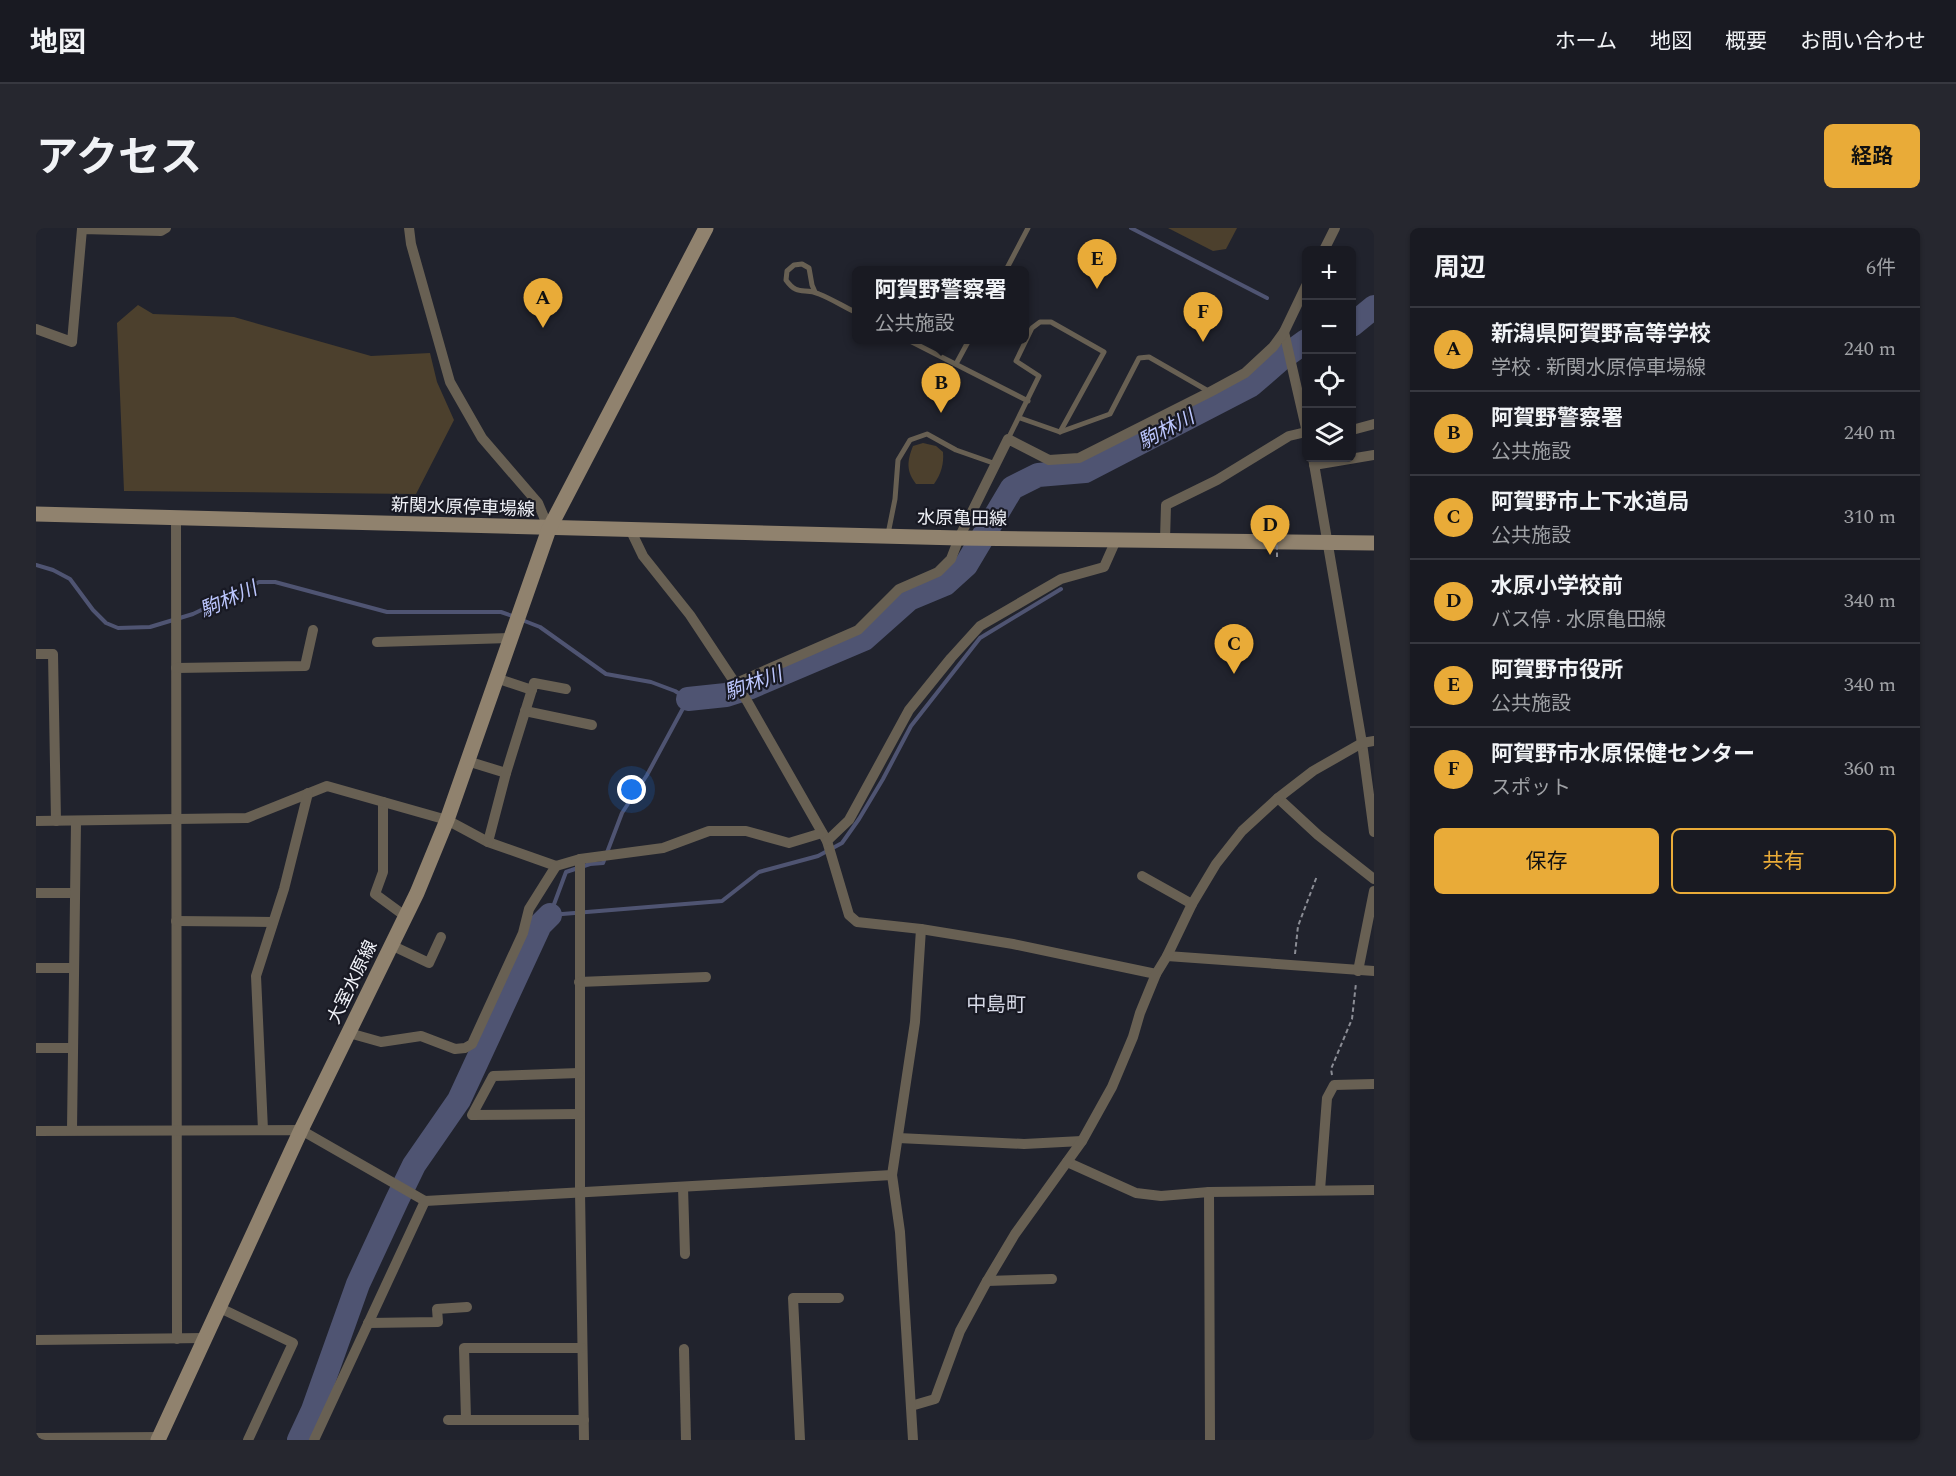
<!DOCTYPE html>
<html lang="ja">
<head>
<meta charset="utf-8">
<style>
  :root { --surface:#191a22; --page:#26272f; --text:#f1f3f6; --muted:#9fa1a5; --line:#373840; --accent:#e9ab38 }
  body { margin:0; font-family:Spectral,"Noto Sans JP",serif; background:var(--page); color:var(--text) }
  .controls { position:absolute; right:18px; top:18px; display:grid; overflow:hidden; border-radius:9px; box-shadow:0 2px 4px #0004 }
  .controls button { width:54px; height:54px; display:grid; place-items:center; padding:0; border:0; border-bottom:2px solid var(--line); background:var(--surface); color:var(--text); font:30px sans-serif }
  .you { position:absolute; left:596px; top:562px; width:21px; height:21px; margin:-15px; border:4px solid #fff; border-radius:50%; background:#1a73e8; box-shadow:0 0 0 9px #1a73e833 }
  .badge { display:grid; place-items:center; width:39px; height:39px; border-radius:50%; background:var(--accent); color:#111; font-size:20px; font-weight:700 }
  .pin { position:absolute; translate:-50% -50px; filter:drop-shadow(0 2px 3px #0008) }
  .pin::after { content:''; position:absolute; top:32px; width:21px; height:18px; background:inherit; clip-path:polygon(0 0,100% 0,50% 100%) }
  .popup { position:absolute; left:816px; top:38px; width:177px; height:78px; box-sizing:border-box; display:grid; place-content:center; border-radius:9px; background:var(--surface); filter:drop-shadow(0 2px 4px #0005); font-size:20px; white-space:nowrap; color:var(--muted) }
  .popup b { font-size:22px; color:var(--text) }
  .popup::after { content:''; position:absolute; left:50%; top:100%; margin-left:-12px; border:12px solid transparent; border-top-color:var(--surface) }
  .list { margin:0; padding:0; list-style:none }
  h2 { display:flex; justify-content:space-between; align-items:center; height:78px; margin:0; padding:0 24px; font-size:26px }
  h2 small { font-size:20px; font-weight:400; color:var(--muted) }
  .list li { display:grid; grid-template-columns:39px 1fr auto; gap:18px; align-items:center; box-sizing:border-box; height:84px; padding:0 24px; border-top:2px solid var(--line) }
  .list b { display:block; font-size:22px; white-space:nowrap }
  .list p { margin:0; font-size:20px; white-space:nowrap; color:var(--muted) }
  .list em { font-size:20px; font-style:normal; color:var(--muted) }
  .actions { display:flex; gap:12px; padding:18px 24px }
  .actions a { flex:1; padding:14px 0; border:2px solid var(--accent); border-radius:9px; text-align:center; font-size:21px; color:var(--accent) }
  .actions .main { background:var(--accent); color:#111 }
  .icon { flex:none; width:33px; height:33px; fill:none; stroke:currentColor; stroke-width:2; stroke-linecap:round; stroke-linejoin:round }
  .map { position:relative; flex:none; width:1338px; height:1212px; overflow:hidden; border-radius:9px }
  header { display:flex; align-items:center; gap:36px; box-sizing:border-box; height:84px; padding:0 30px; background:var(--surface); border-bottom:2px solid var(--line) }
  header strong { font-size:28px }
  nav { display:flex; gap:33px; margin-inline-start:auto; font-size:21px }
  .intro { display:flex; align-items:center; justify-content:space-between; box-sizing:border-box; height:144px; padding:0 36px }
  h1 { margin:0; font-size:42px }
  .button { padding:15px 27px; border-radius:9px; background:var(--accent); color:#111; font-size:21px; font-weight:700 }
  main { display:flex; gap:36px; padding:0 36px }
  aside { flex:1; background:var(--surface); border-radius:9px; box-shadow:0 2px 4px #0004 }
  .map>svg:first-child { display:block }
  .green { fill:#4c402d }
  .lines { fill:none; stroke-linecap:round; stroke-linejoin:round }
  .stream { stroke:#4f5472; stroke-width:4 }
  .river { stroke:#4f5472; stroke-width:24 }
  .path { stroke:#8b8d95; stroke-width:2; stroke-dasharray:4.5 3; stroke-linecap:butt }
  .lane { stroke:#686053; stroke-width:5 }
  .street { stroke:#686053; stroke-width:10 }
  .secondary { stroke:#90826e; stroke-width:15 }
  .path-bridge { stroke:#8b8d95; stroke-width:2; stroke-dasharray:4.5 3; stroke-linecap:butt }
  .labels { text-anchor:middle; stroke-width:4.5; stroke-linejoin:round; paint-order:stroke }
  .street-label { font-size:18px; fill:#f1f3f9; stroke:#181923 }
  .water-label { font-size:20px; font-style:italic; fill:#bcc6fe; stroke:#181923 }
  .neighbourhood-label { font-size:20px; fill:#d7dae7; stroke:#181923 }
</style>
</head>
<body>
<header>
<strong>地図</strong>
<nav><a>ホーム</a><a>地図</a><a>概要</a><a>お問い合わせ</a></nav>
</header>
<div class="intro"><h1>アクセス</h1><a class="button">経路</a></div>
<main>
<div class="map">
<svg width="1338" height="1212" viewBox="0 0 1338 1212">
  <rect width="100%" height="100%" fill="#21232d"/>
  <g class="green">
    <path d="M1132,0h69l-11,21 -13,2z"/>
    <path d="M102,77l15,9 81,3 137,39 59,-3 7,29 17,38 -38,74 -292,-3 -7,-168z"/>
    <path d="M887,215l13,3 7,6c1,12 -2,22 -9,32h-18c-10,-13 -9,-23 -3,-38z"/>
  </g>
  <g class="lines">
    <g class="stream">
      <path d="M1095,0l136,70"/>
      <path d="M0,337l17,5 17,9 23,31 13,13 12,5 32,-1 43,-13 66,-32h16l112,30h114l14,5"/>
      <path d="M486,392l18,7 66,47 45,8 24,9 13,8 -41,76 -25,38 -19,50 -13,1 -24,8 -16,43 172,-14 37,-29 59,-16 24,-13 17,-24 24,-40 28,-53 69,-88 81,-49"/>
    </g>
    <g class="river">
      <path d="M1316,97l22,-18"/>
      <path d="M652,471l38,-4 25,-8 113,-48 45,-40 36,-15 21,-19 46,-77 26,-13 47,-4 166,-86 30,-26 25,-18"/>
      <path d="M263,1212l14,-30 45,-126 39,-84 17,-35 45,-65 81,-175 10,-10"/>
    </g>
    <g class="path">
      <path d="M1259,726l3,-28 19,-50"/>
      <path d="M1296,847l-1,-6 21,-50 4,-36"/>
    </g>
    <g class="lane">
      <path d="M970,42l22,-42"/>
      <path d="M779,64l-3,-7 -3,-17 -7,-4 -8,1 -7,6 -1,9c12,17 18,7 33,14 13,5 25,13 38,19"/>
      <path d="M872,112l120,61"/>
      <path d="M920,136l13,-24"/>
      <path d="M984,190l40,14 50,-18 29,-56 10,-1 61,35"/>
      <path d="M972,211l31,-63 -23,-15 16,-33 8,-6h11l53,30 -44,80"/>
      <path d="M852,306l7,-35 3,-39 12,-20 17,-6 29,16 40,14"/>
    </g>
    <g class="street">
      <path d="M373,0l2,16 39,138 32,56 56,65 11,26"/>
      <path d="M1288,22l11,-22"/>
      <path d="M0,101l36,13 10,-113 79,2 5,-3"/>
      <path d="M1248,104l22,96"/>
      <path d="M1316,202l22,-6"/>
      <path d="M1277,230l49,285 12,89"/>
      <path d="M1278,237l60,-10"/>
      <path d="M140,291l1,820"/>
      <path d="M594,301l13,27 47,59 57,86 80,140 22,74 8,7 64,7 92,15 143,30"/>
      <path d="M1129,312l1,-35 51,-25 72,-44 17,-4"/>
      <path d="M341,414l133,-4"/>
      <path d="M0,426h17l3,167"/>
      <path d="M140,440l129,-2 8,-36"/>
      <path d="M460,450l36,12"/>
      <path d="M700,455l122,-53 41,-41 39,-17 13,-13 8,-21 49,-99 41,21 30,-2 131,-66 35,-19 28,-26 11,-15 22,-46"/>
      <path d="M489,483l67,14"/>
      <path d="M431,533l39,12"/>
      <path d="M1242,570l40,37 56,44"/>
      <path d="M347,574v70l-8,22 30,22"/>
      <path d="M0,593l211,-3 80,-32 120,34 41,22 68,24 24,-7 83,-11 46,-17h37l43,12 33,-10"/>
      <path d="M791,613l22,-21 60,-110 42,-52 29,-32 81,-47 43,-12 12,-27"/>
      <path d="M452,614l18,-69 28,-90 32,6"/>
      <path d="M544,631v333l4,248"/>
      <path d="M1106,648l50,28"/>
      <path d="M0,665h39"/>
      <path d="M140,693l97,1"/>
      <path d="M355,717l38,18 12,-26"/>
      <path d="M1131,728l207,15"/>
      <path d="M0,740h38"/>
      <path d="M1322,743l16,-80"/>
      <path d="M543,754l127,-5"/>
      <path d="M313,805l32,9 40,-6 34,13 10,-1 7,-4 51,-111 6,-24 27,-43"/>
      <path d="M0,820h37"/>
      <path d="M543,845l-86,3 -21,39 108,-1"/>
      <path d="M36,902l4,-308"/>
      <path d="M227,902l-7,-154 28,-87 24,-96"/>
      <path d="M0,903l265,-1 124,71 467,-26"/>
      <path d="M862,910l126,6 58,-3"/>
      <path d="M1031,934l69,31 25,3 48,-4 165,-2"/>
      <path d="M647,959l2,67"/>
      <path d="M1284,962l7,-92 7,-13 40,-1"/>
      <path d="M1173,964l1,248"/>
      <path d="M951,1053l65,-2"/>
      <path d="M184,1080l73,35 -45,97"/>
      <path d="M332,1095l70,-1 -1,-13 30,-2"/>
      <path d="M0,1112l169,-2"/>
      <path d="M648,1121l2,91"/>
      <path d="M875,1178l24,-7 25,-68 27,-50 28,-47 67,-93 30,-54 21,-50 7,-24 16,-39 11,-18 25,-52 24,-40 26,-33 36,-33 35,-27 49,-28 12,-2"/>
      <path d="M430,1191l-2,-71h118"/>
      <path d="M412,1192h136"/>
      <path d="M0,1210l123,-1"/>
      <path d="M278,1212l111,-239"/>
      <path d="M764,1212l-7,-142h46"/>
      <path d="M877,1212l-13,-208 -8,-57 23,-153 6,-93"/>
    </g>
    <g class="secondary">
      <path d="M0,286l923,24 415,5"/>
      <path d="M122,1212l143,-310 116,-237 30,-73 102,-291 157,-301"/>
    </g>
    <path class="path-bridge" d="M1241,329v-30"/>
  </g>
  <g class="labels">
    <g class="street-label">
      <text transform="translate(427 279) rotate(2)" y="6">新関水原停車場線</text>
      <text transform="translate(926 290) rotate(1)" y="6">水原亀田線</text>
      <text transform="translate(316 754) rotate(-64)" y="6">大室水原線</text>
    </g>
    <g class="water-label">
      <text transform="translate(1130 201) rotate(-28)" y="7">駒林川</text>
      <text transform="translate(192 371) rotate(-24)" y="7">駒林川</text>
      <text transform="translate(717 455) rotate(-20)" y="7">駒林川</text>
    </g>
    <g class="neighbourhood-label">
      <text x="960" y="783">中島町</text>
    </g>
  </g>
</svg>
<div class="controls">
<button>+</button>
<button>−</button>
<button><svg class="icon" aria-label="locate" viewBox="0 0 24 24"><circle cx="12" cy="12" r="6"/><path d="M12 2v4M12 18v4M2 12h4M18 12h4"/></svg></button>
<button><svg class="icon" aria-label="layers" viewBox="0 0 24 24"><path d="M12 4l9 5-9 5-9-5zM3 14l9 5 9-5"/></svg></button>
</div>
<div class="you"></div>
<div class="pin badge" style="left:507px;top:100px">A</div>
<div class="pin badge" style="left:905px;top:185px">B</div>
<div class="popup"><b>阿賀野警察署</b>公共施設</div>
<div class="pin badge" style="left:1198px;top:446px">C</div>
<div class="pin badge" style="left:1234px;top:327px">D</div>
<div class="pin badge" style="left:1061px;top:61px">E</div>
<div class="pin badge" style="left:1167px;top:114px">F</div>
</div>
<aside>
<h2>周辺<small>6件</small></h2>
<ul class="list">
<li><span class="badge">A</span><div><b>新潟県阿賀野高等学校</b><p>学校 · 新関水原停車場線</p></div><em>240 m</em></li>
<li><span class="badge">B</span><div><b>阿賀野警察署</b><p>公共施設</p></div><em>240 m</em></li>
<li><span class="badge">C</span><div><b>阿賀野市上下水道局</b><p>公共施設</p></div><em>310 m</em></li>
<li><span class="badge">D</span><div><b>水原小学校前</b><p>バス停 · 水原亀田線</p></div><em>340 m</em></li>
<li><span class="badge">E</span><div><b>阿賀野市役所</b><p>公共施設</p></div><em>340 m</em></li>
<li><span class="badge">F</span><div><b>阿賀野市水原保健センター</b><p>スポット</p></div><em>360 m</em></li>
</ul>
<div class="actions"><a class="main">保存</a><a>共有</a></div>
</aside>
</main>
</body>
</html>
